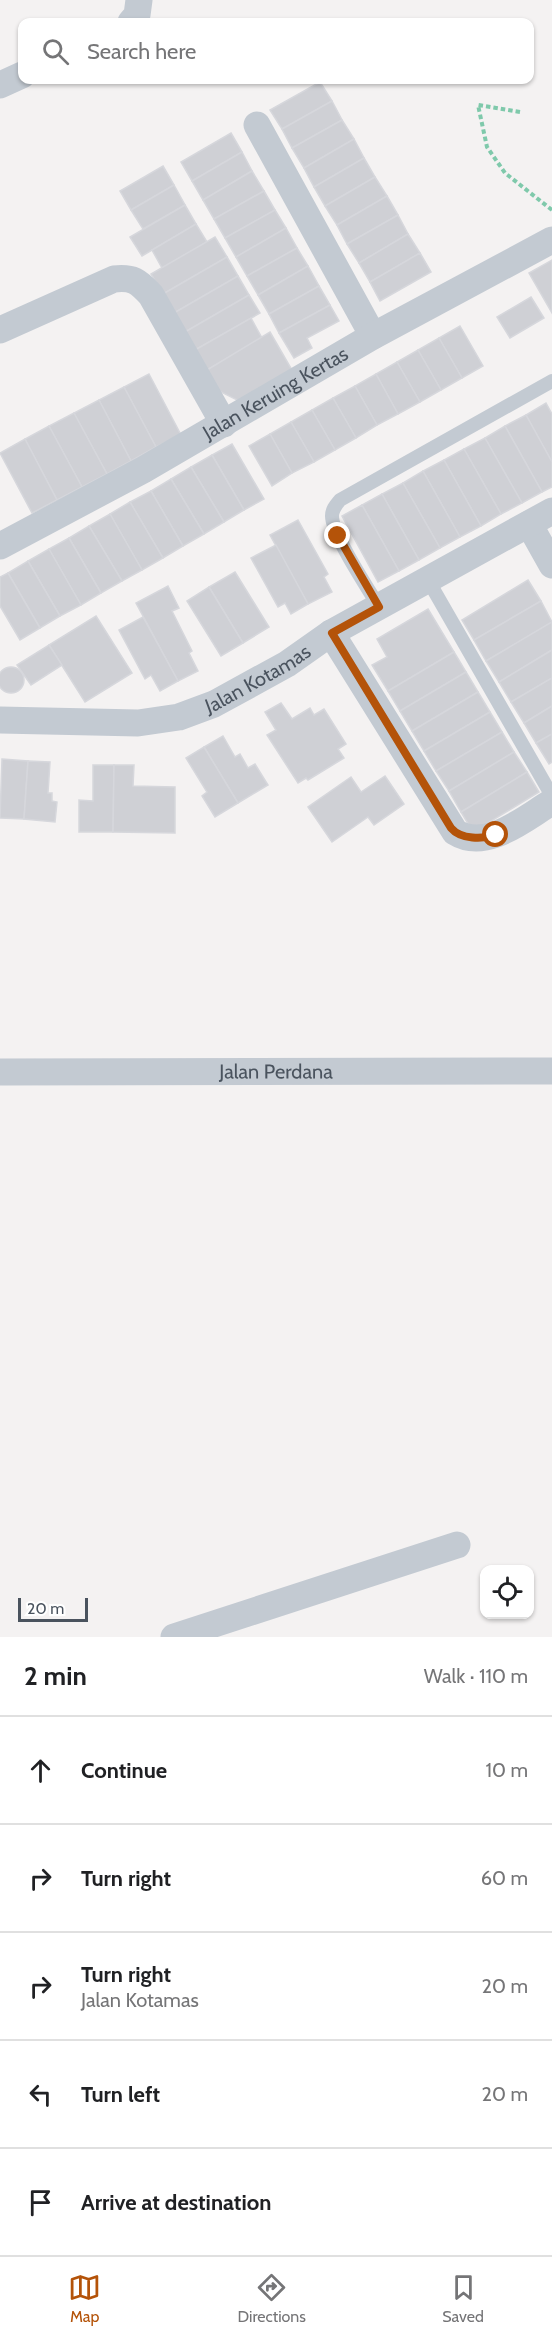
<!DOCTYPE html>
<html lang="en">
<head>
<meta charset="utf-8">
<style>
  :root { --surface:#fff; --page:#f6f6f6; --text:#202124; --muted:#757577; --line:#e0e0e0; --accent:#b45309 }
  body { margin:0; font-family:Cabin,sans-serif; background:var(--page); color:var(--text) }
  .controls { position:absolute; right:18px; bottom:18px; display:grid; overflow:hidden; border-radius:12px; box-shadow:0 2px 4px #0004 }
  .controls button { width:54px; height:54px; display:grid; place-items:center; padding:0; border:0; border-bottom:2px solid var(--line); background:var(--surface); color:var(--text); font:30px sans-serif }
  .scale { position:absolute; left:18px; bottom:15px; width:70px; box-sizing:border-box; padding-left:6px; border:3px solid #4a535e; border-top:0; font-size:16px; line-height:21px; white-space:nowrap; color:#4a535e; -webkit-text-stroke:4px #fff; paint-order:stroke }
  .stop { position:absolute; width:18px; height:18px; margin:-14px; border:4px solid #b45309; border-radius:50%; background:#fff }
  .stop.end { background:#b45309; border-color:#fff; box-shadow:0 2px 6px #0008 }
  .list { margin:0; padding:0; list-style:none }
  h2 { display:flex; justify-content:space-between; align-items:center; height:78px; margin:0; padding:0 24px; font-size:26px }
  h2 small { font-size:20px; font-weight:400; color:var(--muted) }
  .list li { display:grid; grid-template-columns:39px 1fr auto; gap:18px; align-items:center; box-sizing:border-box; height:108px; padding:0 24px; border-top:2px solid var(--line) }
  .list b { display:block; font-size:22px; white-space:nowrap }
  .list p { margin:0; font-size:20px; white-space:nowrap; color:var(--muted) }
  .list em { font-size:20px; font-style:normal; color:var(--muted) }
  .icon { flex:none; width:33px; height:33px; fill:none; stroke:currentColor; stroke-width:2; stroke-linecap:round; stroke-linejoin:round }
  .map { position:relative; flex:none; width:552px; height:1637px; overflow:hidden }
  .search { position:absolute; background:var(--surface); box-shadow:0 2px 4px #0004; left:18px; right:18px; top:18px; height:66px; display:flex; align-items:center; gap:15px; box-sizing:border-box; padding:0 21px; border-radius:12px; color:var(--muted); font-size:22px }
  .sheet { height:618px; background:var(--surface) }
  nav { display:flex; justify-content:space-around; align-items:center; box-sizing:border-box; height:84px; border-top:2px solid var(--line); background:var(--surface); font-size:16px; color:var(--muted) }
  nav a { display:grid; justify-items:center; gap:3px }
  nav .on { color:var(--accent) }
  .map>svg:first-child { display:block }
  .building { fill:#cfd0d5; stroke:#d6d7dc; stroke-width:1.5 }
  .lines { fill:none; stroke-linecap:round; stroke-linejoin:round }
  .path { stroke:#7fc9ab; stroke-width:4; stroke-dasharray:4.5 3; stroke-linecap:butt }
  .service { stroke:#c3cad2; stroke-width:14 }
  .minor { stroke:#c3cad2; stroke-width:27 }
  .route { stroke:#b45309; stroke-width:8 }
  .labels { text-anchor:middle; stroke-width:6; stroke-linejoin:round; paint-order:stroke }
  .street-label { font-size:20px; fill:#4a535e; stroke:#fff }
</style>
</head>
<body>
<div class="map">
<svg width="552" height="1637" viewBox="0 0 552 1637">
  <rect width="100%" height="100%" fill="#f4f2f2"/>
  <g class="building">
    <path d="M320,82l12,19 -50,28 -12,-19z"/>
    <path d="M332,101l10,19 -50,28 -10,-19z"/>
    <path d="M342,120l12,19 -50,29 -12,-20z"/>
    <path d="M231,133l11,19 -50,29 -11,-19z"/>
    <path d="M354,139l10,19 -50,29 -10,-19z"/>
    <path d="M242,152l10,19 -49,29 -11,-19z"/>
    <path d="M364,158l11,19 -50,29 -11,-19z"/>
    <path d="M163,166l11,19 -43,25 -11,-19z"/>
    <path d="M252,171l12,20 -50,28 -11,-19z"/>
    <path d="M375,177l12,19 -50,29 -12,-19z"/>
    <path d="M174,185l11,20 -42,24 -12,-19z"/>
    <path d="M264,191l11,19 -50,28 -11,-19z"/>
    <path d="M387,196l11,19 -51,29 -10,-19z"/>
    <path d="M185,205l11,19 -54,32 -12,-19z"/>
    <path d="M275,210l11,18 -50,29 -11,-19z"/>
    <path d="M398,215l10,19 -49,29 -12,-19z"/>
    <path d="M196,224l11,18 -45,26 -10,-18z"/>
    <path d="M286,228l11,20 -50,28 -11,-19z"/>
    <path d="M408,234l12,19 -50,29 -11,-19z"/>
    <path d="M215,237l12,20 -64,37 -12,-20z"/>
    <path d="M297,248l11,18 -50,29 -11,-19z"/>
    <path d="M420,253l11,19 -51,29 -10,-19z"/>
    <path d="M227,257l11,19 -64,37 -11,-19z"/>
    <path d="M552,260v53l-23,-40z"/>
    <path d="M308,266l11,20 -50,28 -11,-19z"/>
    <path d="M238,276l11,19 -64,37 -11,-19z"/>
    <path d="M319,286l11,19 -51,28 -10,-19z"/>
    <path d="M249,295l11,18 -65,37 -10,-18z"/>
    <path d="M531,297l13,21 -34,20 -13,-21z"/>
    <path d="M330,305l9,16 -32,17 5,10 -18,10 -15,-25z"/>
    <path d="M251,318l11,20 -55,32 -12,-20z"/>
    <path d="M460,326l23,40 -21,12 -23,-40z"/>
    <path d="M270,332l22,38 -53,31 -20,-10 -12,-21z"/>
    <path d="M439,338l23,40 -21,12 -23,-40z"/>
    <path d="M418,350l23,40 -21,12 -23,-40z"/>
    <path d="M397,362l23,40 -22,12 -22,-40z"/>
    <path d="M149,374l32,61 -25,12 -32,-60z"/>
    <path d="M376,374l22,40 -21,11 -22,-39z"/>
    <path d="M355,386l22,39 -21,13 -23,-40z"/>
    <path d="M124,387l32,60 -25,14 -32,-61z"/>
    <path d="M333,398l23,40 -21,12 -23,-40z"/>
    <path d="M99,400l32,61 -24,13 -33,-61z"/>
    <path d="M546,403l6,11v48l-26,-47z"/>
    <path d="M312,410l23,40 -21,12 -23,-40z"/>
    <path d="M74,413l33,61 -25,13 -33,-61z"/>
    <path d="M526,415l26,47v25l-10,5 -37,-66z"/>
    <path d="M291,422l23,40 -22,11 -22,-39z"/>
    <path d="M49,426l33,61 -25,13 -32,-61z"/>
    <path d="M505,426l37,66 -20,11 -37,-65z"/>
    <path d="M270,434l22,39 -20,13 -23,-40z"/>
    <path d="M485,438l37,65 -21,11 -37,-65z"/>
    <path d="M25,439l32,61 -25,13 -32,-60z"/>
    <path d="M232,444l32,55 -20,11 -32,-55z"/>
    <path d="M464,449l37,65 -20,12 -37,-66z"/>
    <path d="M212,455l32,55 -20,12 -33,-55z"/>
    <path d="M444,460l37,66 -21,11 -37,-66z"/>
    <path d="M191,467l33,55 -20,12 -33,-55z"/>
    <path d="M423,471l37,66 -20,11 -37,-65z"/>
    <path d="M171,479l33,55 -21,12 -32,-55z"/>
    <path d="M403,483l37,65 -21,12 -37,-66z"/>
    <path d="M151,491l32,55 -20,12 -33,-56z"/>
    <path d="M382,494l37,66 -20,11 -37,-66z"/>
    <path d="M130,502l33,56 -21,12 -32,-56z"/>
    <path d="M362,505l37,66 -21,11 -36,-66z"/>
    <path d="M110,514l32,56 -20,11 -33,-55z"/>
    <path d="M298,520l30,54 -4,3 8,15 -24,12 -38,-69z"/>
    <path d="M89,526l33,55 -21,12 -32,-55z"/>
    <path d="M69,538l32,55 -20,12 -32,-56z"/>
    <path d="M276,545l32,59 -17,10 -6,-11 -7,4 -27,-49z"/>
    <path d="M49,549l32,56 -21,11 -32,-55z"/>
    <path d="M28,561l32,55 -20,12 -32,-55z"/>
    <path d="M235,572l34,55 -26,16 -34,-56z"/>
    <path d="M8,573l32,55 -20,12 -20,-34v-29z"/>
    <path d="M528,580l13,21 -67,39 -12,-20z"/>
    <path d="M168,586l11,22 -7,3 20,40 -3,2 9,18 -20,10 -42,-78z"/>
    <path d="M209,587l34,56 -22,13 -34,-55z"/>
    <path d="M541,601l11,21 -66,39 -12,-21z"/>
    <path d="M428,609l26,43 -66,39 -16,-26 15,-8 -10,-18z"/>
    <path d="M96,616l36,57 -47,29 -36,-57z"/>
    <path d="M143,617l35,64 -18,10 -9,-16 -6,4 -26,-49z"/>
    <path d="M552,622v28l-53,32 -13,-21z"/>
    <path d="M49,645l13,20 -31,20 -14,-20z"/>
    <path d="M552,650v28l-41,24 -12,-20z"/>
    <path d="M454,652l12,20 -66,39 -12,-20z"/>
    <circle cx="11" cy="680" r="13"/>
    <path d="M466,672l12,20 -66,39 -12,-20z"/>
    <path d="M552,678v28l-28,17 -13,-21z"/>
    <path d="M478,692l12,20 -66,39 -12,-20z"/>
    <path d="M281,703l11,16 18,-11 4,7 10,-6 22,35 -8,5 6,9 -36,22 -2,-2 -8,5 -31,-48 9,-5 -11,-18z"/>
    <path d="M552,706v28l-16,9 -12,-20z"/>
    <path d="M490,712l12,20 -66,39 -12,-20z"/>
    <path d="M502,732l12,20 -65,39 -13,-20z"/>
    <path d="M552,734v28l-3,2 -13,-21z"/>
    <path d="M223,736l12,21 5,-3 8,14 7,-4 13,21 -30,18 -34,-56z"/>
    <path d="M204,747l34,56 -23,14 -13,-21 5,-4 -21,-34z"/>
    <path d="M514,752l13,20 -66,40 -12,-21z"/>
    <path d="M2,759l26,2 -4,58 -24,-1z"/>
    <path d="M28,761l22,1 -2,31h4v8l5,1 -2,20 -31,-3z"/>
    <path d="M93,765h21l-1,67h-34v-32l14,1z"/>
    <path d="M114,765h20l-1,21 42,1v46l-62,-1z"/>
    <path d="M527,772l12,20 -66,40 -12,-20z"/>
    <path d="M385,776l19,28 -30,21 -6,-8 -36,25 -24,-35 43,-30 10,15z"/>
  </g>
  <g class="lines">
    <path class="path" d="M520,112l-42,-7 9,42 18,26 47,37"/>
    <g class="service">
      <path d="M428,580l124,216"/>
      <path d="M379,607c-11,-19 -47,-72 -47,-91 0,-7 4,-11 8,-16l212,-119"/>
    </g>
    <g class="minor">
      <path d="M131,22l6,-7 2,-15"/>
      <path d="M0,85l22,-10"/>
      <path d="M257,125l116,211"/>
      <path d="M0,330l114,-51c19,-2 24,2 37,16l73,129"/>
      <path d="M529,524l23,41"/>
      <path id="s1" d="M0,546l143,-76 230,-134 179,-96"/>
      <path d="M331,633l124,199c32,20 71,-15 97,-30"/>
      <path id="s2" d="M0,720l138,3 41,-6 35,-13 73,-40 44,-31 221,-122"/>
      <path id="s3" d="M0,1072l552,-1"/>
      <path d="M174,1637l283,-92"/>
    </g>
  </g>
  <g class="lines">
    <path class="route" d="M338,536l41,71 -47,26 119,195c10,12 32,11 45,7"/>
  </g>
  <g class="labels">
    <g class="street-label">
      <text dy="7" stroke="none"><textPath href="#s1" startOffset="315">Jalan Keruing Kertas</textPath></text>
      <text dy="7" stroke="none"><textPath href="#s2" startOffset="267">Jalan Kotamas</textPath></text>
      <text dy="7" stroke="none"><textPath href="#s3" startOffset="276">Jalan Perdana</textPath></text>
    </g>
  </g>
</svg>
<div class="controls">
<button><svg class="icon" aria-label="locate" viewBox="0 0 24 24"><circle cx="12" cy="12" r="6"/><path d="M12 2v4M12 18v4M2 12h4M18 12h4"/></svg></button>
</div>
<div class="scale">20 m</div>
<div class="stop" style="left:496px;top:835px"></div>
<div class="stop end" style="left:338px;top:536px"></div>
<div class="search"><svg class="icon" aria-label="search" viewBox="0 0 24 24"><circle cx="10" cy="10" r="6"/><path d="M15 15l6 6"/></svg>Search here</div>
</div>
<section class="sheet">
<h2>2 min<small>Walk · 110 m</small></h2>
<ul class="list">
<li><svg class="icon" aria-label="ahead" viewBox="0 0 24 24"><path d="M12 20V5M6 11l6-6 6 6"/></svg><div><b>Continue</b></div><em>10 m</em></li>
<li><svg class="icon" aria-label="right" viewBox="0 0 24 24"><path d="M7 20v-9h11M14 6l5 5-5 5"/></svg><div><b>Turn right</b></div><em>60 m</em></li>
<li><svg class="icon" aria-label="right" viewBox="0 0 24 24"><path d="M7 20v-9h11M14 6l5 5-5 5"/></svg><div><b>Turn right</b><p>Jalan Kotamas</p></div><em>20 m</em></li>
<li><svg class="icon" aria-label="left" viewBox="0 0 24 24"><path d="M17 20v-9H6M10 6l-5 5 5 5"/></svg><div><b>Turn left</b></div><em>20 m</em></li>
<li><svg class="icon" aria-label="arrive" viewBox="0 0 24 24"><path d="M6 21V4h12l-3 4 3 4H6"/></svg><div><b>Arrive at destination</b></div></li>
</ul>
</section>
<nav>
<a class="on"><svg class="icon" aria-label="map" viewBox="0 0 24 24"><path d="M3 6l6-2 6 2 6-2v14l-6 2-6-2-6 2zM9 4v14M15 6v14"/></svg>Map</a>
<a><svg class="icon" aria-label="directions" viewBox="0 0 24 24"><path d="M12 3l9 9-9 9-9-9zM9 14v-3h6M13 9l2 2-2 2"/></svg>Directions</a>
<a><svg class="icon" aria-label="saved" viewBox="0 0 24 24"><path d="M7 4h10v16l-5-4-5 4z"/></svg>Saved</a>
</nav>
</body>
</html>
